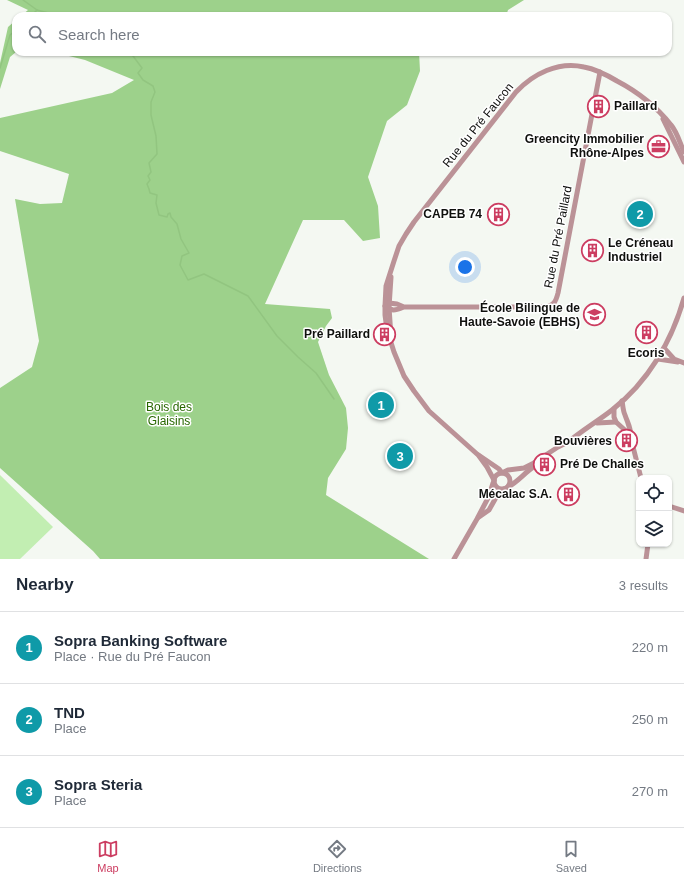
<!DOCTYPE html>
<html lang="en">
<head>
<meta charset="utf-8">
<style>
  :root { --surface:#fff; --page:#f6f6f7; --text:#1f2937; --muted:#747a83; --line:#e0e1e3; --accent:#cc3d61 }
  body { margin:0; font-family:Arial,sans-serif; background:var(--page); color:var(--text) }
  .controls { position:absolute; right:12px; bottom:12px; display:grid; overflow:hidden; border-radius:8px; box-shadow:0 1px 3px #0004 }
  .controls button { width:36px; height:36px; display:grid; place-items:center; padding:0; border:0; border-bottom:1px solid var(--line); background:var(--surface); color:var(--text); font:20px sans-serif }
  .you { position:absolute; left:465px; top:267px; width:14px; height:14px; margin:-10px; border:3px solid #fff; border-radius:50%; background:#1a73e8; box-shadow:0 0 0 6px #1a73e833 }
  .badge { display:grid; place-items:center; width:26px; height:26px; border-radius:50%; background:var(--accent); color:#fff; font-size:13px; font-weight:700 }
  .pin { position:absolute; translate:-50% -50%; border:2px solid #fff; box-shadow:0 1px 4px #0006 }
  .list { margin:0; padding:0; list-style:none }
  h2 { display:flex; justify-content:space-between; align-items:center; height:52px; margin:0; padding:0 16px; font-size:17px }
  h2 small { font-size:13px; font-weight:400; color:var(--muted) }
  .list li { display:grid; grid-template-columns:26px 1fr auto; gap:12px; align-items:center; box-sizing:border-box; height:72px; padding:0 16px; border-top:1px solid var(--line) }
  .list b { display:block; font-size:15px; white-space:nowrap }
  .list p { margin:0; font-size:13px; white-space:nowrap; color:var(--muted) }
  .list em { font-size:13px; font-style:normal; color:var(--muted) }
  .icon { flex:none; width:22px; height:22px; fill:none; stroke:currentColor; stroke-width:2; stroke-linecap:round; stroke-linejoin:round }
  .map { position:relative; flex:none; width:684px; height:559px; overflow:hidden }
  .search { position:absolute; background:var(--surface); box-shadow:0 1px 3px #0004; left:12px; right:12px; top:12px; height:44px; display:flex; align-items:center; gap:10px; box-sizing:border-box; padding:0 14px; border-radius:12px; color:var(--muted); font-size:15px }
  .sheet { height:268px; background:var(--surface) }
  nav { display:flex; justify-content:space-around; align-items:center; box-sizing:border-box; height:56px; border-top:1px solid var(--line); background:var(--surface); font-size:11px; color:var(--muted) }
  nav a { display:grid; justify-items:center; gap:2px }
  nav .on { color:var(--accent) }
  .map>svg:first-child { display:block }
  .green { fill:#c2eeb2 }
  .forest { fill:#9dd18b }
  .lines { fill:none; stroke-linecap:round; stroke-linejoin:round }
  .stream { stroke:#92c580; stroke-width:1.5 }
  .minor { stroke:#bb9297; stroke-width:5 }
  .labels { text-anchor:middle; stroke-width:3; stroke-linejoin:round; paint-order:stroke }
  .poi-label { font-size:12px; font-weight:bold; fill:#0f100e; stroke:#fff; text-anchor:end }
  .street-label { font-size:12px; fill:#0f100e; stroke:#fff }
  .park-label { font-size:12px; fill:#286700; stroke:#fff }
</style>
</head>
<body>
<div class="map">
<svg width="684" height="559" viewBox="0 0 684 559">
  <rect width="100%" height="100%" fill="#f4f8f2"/>
  <path class="green" d="M0,475l53,52 -33,32h-20z"/>
  <g class="forest">
    <path d="M7,0h517l-16,10 -2,6h-485l7,-6z"/>
    <path d="M16,20v32l-6,5 -10,32v-26l8,-36z"/>
    <path d="M53,52h366l1,19 -13,34 -20,16 -19,56 10,29 2,32 -17,3 -19,-21h-41l-38,84 65,5 2,9 -6,8 -8,16 11,33 17,33 2,20 -2,21 -18,29 -2,17 103,64h-329l-7,-8 -93,-83v-80l32,-21 7,-26 -24,-142 25,5 22,-1 7,-29 -69,-23v-33l112,-25 22,-13 -49,-20z"/>
  </g>
  <g class="lines">
    <g class="stream">
      <path d="M23,0l14,10 23,6"/>
      <path d="M31,16l6,-6"/>
      <path d="M130,52l12,16 -4,5 5,7 10,6 2,6 -4,10v13l5,21 1,18 -8,9 2,9 -3,4 2,4 -3,4 2,5 1,4 7,2 -1,8 3,12 8,2 1,-3 2,-1 1,4 6,7 4,15 8,14 -7,3 -2,9 8,15 16,-6 44,22 29,40 21,21 18,16 18,26"/>
      <path d="M0,68l10,-33 6,-5"/>
    </g>
    <g class="minor">
      <path d="M663,119l21,43"/>
      <path d="M391,277l-2,30 2,30"/>
      <path d="M404,307l-7,-3 -8,-1 -4,3c7,6 11,4 19,1h141c9,-1 11,-6 13,-14l42,-221"/>
      <path d="M664,348l10,11 10,4"/>
      <path d="M658,359l20,3"/>
      <path d="M622,401c1,5 1,10 3,14 3,9 6,12 6,23"/>
      <path d="M614,409v8l2,5 11,10 4,7 10,39"/>
      <path d="M597,423l19,-1"/>
      <path d="M570,441l-12,6 -26,17 -8,4 -16,2 -6,3 -3,-4 -22,-15 -48,-43 -15,-20 -10,-15 -10,-24 -7,-22 -2,-15v-9l1,-20 8,-25 5,-15 7,-12 8,-12 102,-130c17,-18 42,-31 68,-25 11,2 23,8 33,14 21,11 39,25 54,44 6,7 9,18 13,27"/>
      <path d="M567,443c14,-12 31,-22 45,-33 36,-28 60,-69 72,-112"/>
      <path d="M479,456l8,11 7,13"/>
      <circle cx="502" cy="481" r="8"/>
      <path d="M508,487c11,-6 17,-15 27,-21"/>
      <path d="M669,506l15,5"/>
      <path d="M479,517l10,-7 9,-16 6,-5"/>
      <path d="M454,559l23,-40 12,-23 4,-13 1,-2"/>
      <path d="M646,559l2,-15"/>
    </g>
  </g>
  <defs>
    <symbol id="building-ring" viewBox="-11 -11 22 22"><circle r="9.5" fill="#fff" stroke="#cc3d61" stroke-width="1.5"/><path d="M-4-6H4V6H1V3H-1V6H-4ZM-2.5-4.3h1.7v1.8h-1.7ZM.8-4.3h1.7v1.8H.8ZM-2.5-1h1.7V.8h-1.7ZM.8-1h1.7V.8H.8Z" fill="#cc3d61"/></symbol>
    <symbol id="office-ring" viewBox="-11 -11 22 22"><circle r="9.5" fill="#fff" stroke="#cc3d61" stroke-width="1.5"/><path d="M-6-3h4V-5.5h4V-3h4V5H-6ZM-1-4.5V-3h2v-1.5ZM-6 0V1H6V0Z" fill="#cc3d61"/></symbol>
    <symbol id="school-ring" viewBox="-11 -11 22 22"><circle r="9.5" fill="#fff" stroke="#cc3d61" stroke-width="1.5"/><path d="M0-5L7-2L0 1L-7-2ZM-4 1L0 2.5L4 1V4Q0 6-4 4Z" fill="#cc3d61"/></symbol>
  </defs>
  <g fill-rule="evenodd">
    <use href="#building-ring" x="586" y="94" width="25" height="25"/>
    <use href="#office-ring" x="646" y="134" width="25" height="25"/>
    <use href="#building-ring" x="486" y="202" width="25" height="25"/>
    <use href="#building-ring" x="580" y="238" width="25" height="25"/>
    <use href="#school-ring" x="582" y="302" width="25" height="25"/>
    <use href="#building-ring" x="634" y="320" width="25" height="25"/>
    <use href="#building-ring" x="372" y="322" width="25" height="25"/>
    <use href="#building-ring" x="614" y="428" width="25" height="25"/>
    <use href="#building-ring" x="532" y="452" width="25" height="25"/>
    <use href="#building-ring" x="556" y="482" width="25" height="25"/>
  </g>
  <g class="labels">
    <g class="poi-label">
      <text x="614" y="110" text-anchor="start">Paillard</text>
      <text x="644" y="143">Greencity Immobilier<tspan x="644" dy="14">Rhône-Alpes</tspan></text>
      <text x="482" y="218">CAPEB 74</text>
      <text x="608" y="247" text-anchor="start">Le Créneau<tspan x="608" dy="14">Industriel</tspan></text>
      <text x="580" y="312">École Bilingue de<tspan x="580" dy="14">Haute-Savoie (EBHS)</tspan></text>
      <text x="370" y="338">Pré Paillard</text>
      <text x="646" y="357" text-anchor="middle">Ecoris</text>
      <text x="612" y="445">Bouvières</text>
      <text x="560" y="468" text-anchor="start">Pré De Challes</text>
      <text x="552" y="498">Mécalac S.A.</text>
    </g>
    <g class="street-label">
      <text transform="translate(478 125) rotate(-51)" y="4">Rue du Pré Faucon</text>
      <text transform="translate(558 237) rotate(-79)" y="4">Rue du Pré Paillard</text>
    </g>
    <g class="park-label">
      <text x="169" y="411">Bois des<tspan x="169" dy="14">Glaisins</tspan></text>
    </g>
  </g>
</svg>
<div class="controls">
<button><svg class="icon" aria-label="locate" viewBox="0 0 24 24"><circle cx="12" cy="12" r="6"/><path d="M12 2v4M12 18v4M2 12h4M18 12h4"/></svg></button>
<button><svg class="icon" aria-label="layers" viewBox="0 0 24 24"><path d="M12 4l9 5-9 5-9-5zM3 14l9 5 9-5"/></svg></button>
</div>
<div class="you"></div>
<div class="pin badge" style="left:381px;top:405px;background:#0f9aa8">1</div>
<div class="pin badge" style="left:640px;top:214px;background:#0f9aa8">2</div>
<div class="pin badge" style="left:400px;top:456px;background:#0f9aa8">3</div>
<div class="search"><svg class="icon" aria-label="search" viewBox="0 0 24 24"><circle cx="10" cy="10" r="6"/><path d="M15 15l6 6"/></svg>Search here</div>
</div>
<section class="sheet">
<h2>Nearby<small>3 results</small></h2>
<ul class="list">
<li><span class="badge" style="background:#0f9aa8">1</span><div><b>Sopra Banking Software</b><p>Place · Rue du Pré Faucon</p></div><em>220 m</em></li>
<li><span class="badge" style="background:#0f9aa8">2</span><div><b>TND</b><p>Place</p></div><em>250 m</em></li>
<li><span class="badge" style="background:#0f9aa8">3</span><div><b>Sopra Steria</b><p>Place</p></div><em>270 m</em></li>
</ul>
</section>
<nav>
<a class="on"><svg class="icon" aria-label="map" viewBox="0 0 24 24"><path d="M3 6l6-2 6 2 6-2v14l-6 2-6-2-6 2zM9 4v14M15 6v14"/></svg>Map</a>
<a><svg class="icon" aria-label="directions" viewBox="0 0 24 24"><path d="M12 3l9 9-9 9-9-9zM9 14v-3h6M13 9l2 2-2 2"/></svg>Directions</a>
<a><svg class="icon" aria-label="saved" viewBox="0 0 24 24"><path d="M7 4h10v16l-5-4-5 4z"/></svg>Saved</a>
</nav>
</body>
</html>
